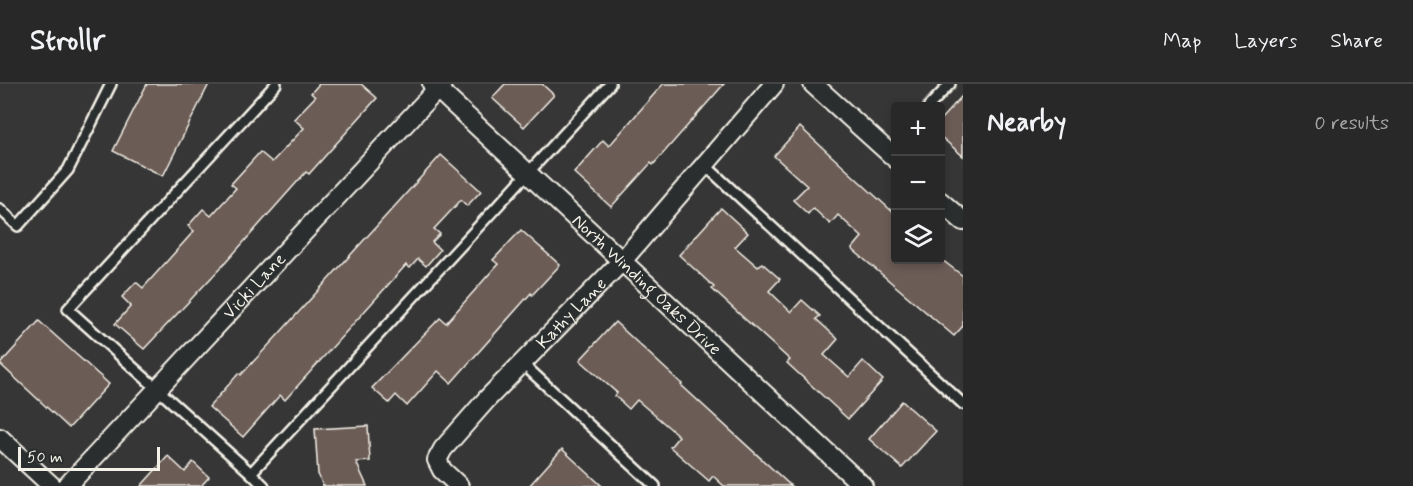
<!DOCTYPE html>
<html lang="en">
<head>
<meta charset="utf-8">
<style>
  :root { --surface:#292828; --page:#313030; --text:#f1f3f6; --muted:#a5a6a8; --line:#454445 }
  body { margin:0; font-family:Mynerve,sans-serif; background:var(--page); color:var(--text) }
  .controls { position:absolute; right:18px; top:18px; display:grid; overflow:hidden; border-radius:6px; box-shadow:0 3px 9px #0003 }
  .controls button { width:54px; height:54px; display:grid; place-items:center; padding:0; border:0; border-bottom:2px solid var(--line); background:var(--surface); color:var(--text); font:30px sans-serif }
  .scale { position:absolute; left:18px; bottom:15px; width:142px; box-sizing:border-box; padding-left:6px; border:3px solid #f4f1e8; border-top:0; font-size:16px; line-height:21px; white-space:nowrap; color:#f4f1e8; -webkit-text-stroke:4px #2a2d2e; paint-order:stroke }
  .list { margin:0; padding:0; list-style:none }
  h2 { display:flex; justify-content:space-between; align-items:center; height:78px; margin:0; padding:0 24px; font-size:26px }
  h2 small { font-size:20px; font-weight:400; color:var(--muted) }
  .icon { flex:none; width:33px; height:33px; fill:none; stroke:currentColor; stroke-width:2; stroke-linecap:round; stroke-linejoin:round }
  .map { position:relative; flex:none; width:963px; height:402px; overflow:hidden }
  header { display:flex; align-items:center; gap:36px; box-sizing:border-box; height:84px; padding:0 30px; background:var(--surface); border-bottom:2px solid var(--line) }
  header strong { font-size:28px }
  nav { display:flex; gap:33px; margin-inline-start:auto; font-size:21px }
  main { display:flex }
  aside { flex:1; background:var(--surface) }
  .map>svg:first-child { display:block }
  .building { fill:#6c5b56; stroke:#f4f1e8; stroke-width:1.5 }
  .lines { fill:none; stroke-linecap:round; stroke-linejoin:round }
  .service-casing { stroke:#f4f1e8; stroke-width:14 }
  .minor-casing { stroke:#f4f1e8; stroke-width:22 }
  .service { stroke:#2a2d2e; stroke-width:9 }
  .minor { stroke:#2a2d2e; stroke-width:18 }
  .labels { text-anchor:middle; stroke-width:5; stroke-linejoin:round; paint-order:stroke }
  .street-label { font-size:18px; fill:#f4f1e8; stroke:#2a2d2e }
</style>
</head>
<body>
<header>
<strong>Strollr</strong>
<nav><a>Map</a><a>Layers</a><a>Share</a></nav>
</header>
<main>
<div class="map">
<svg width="963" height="402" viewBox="0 0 963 402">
  <rect width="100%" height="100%" fill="#373636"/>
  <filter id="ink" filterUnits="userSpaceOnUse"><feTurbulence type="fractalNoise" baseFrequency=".0167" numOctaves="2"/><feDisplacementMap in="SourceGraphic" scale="12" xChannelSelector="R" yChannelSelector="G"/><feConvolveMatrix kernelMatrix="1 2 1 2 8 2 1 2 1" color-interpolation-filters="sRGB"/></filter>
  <g filter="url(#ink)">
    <g class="building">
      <path d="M147,0h62l-46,92 -50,-25z"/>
      <path d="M319,0h42l16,14 -68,76 -3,-2 -79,89 -83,88 -29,-25 16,-18 -9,-9 14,-15 7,6 51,-57 -6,-5 15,-17 8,7 25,-28 -5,-4 29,-32 12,10 32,-34 -10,-9 21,-22 -4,-4z"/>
      <path d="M505,0h37l12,11 -30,32 -32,-29z"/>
      <path d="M663,0h61l-71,81 -2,-2 -40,44 -37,-34 29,-33 6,6z"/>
      <path d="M963,11v61l-23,-20v-16z"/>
      <path d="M800,43l96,88v45h46l21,16v50l-9,10 -102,-87 10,-12 -24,-22 -8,9 -17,-16 -5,6 -15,-14 14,-14 -33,-30z"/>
      <path d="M441,71l40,36 -14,15 -6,-6 -27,29 6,5 -8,8 8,8 -14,16 -8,-7 -8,9 -4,-3 -121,135 -5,-5 -37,42 -34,-30 30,-34 2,2 37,-40z"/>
      <path d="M721,124l27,25 -13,14 23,20 4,-4 18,16 -11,12 22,21 11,-12 18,16 -4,3 22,20 -14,16 25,22 14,-16 20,19 -35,39 -61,-56 3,-3 -78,-71 2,-2 -35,-32z"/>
      <path d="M521,146l39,35 -28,30 -1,-2 -80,90 -13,-12 -31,35 -11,-11 -7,8 -17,-15 68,-70 6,5 52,-59 -5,-4z"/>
      <path d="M39,237l70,63 -40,44 -69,-64z"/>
      <path d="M615,238l67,62 -1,1 110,101h-67l-11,-10 -4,5 -39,-34 9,-11 -42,-36 -8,9 -14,-13 2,-3 -37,-33z"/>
      <path d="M902,317l34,30 -34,37 -33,-29z"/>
      <path d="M368,342l2,35 -14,1 11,24h-44l-5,-12 -3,-45z"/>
      <path d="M562,365l40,37h-73z"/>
      <path d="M168,372l17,16 8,-10 16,15 -8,9h-60z"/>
    </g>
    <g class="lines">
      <defs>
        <g id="service">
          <path d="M929,22l21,-22"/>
          <path d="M705,81l258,239"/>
          <path d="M0,125l18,17 50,-56 43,-86"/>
          <path d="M522,279l133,123"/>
          <path d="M251,389l-183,-164 208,-225"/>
          <path d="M264,402l-13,-13 359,-389"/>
        </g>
        <g id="minor">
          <path id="s1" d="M432,0l431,402"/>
          <path d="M813,0l83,75"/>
          <path d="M940,117l23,20"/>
          <path d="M0,354l52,48"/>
          <path id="s2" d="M67,402l375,-402"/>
          <path id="s3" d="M459,402l-17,-16 -5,-10 6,-11 44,-50 135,-138 152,-177"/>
        </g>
      </defs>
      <use href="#service" class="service-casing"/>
      <use href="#minor" class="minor-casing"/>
      <use href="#service" class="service"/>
      <use href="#minor" class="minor"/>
    </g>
  </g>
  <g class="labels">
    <g class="street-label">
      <text dy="6" stroke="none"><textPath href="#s2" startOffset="274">Vicki Lane</textPath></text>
      <text dy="6" stroke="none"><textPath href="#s1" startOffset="294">North Winding Oaks Drive</textPath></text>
      <text dy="6" stroke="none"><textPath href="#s3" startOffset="234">Kathy Lane</textPath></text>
    </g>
  </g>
</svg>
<div class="controls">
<button>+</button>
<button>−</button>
<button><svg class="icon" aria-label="layers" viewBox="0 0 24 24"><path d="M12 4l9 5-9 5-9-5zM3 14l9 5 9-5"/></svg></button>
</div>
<div class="scale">50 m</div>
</div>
<aside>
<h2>Nearby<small>0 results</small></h2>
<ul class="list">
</ul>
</aside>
</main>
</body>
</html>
